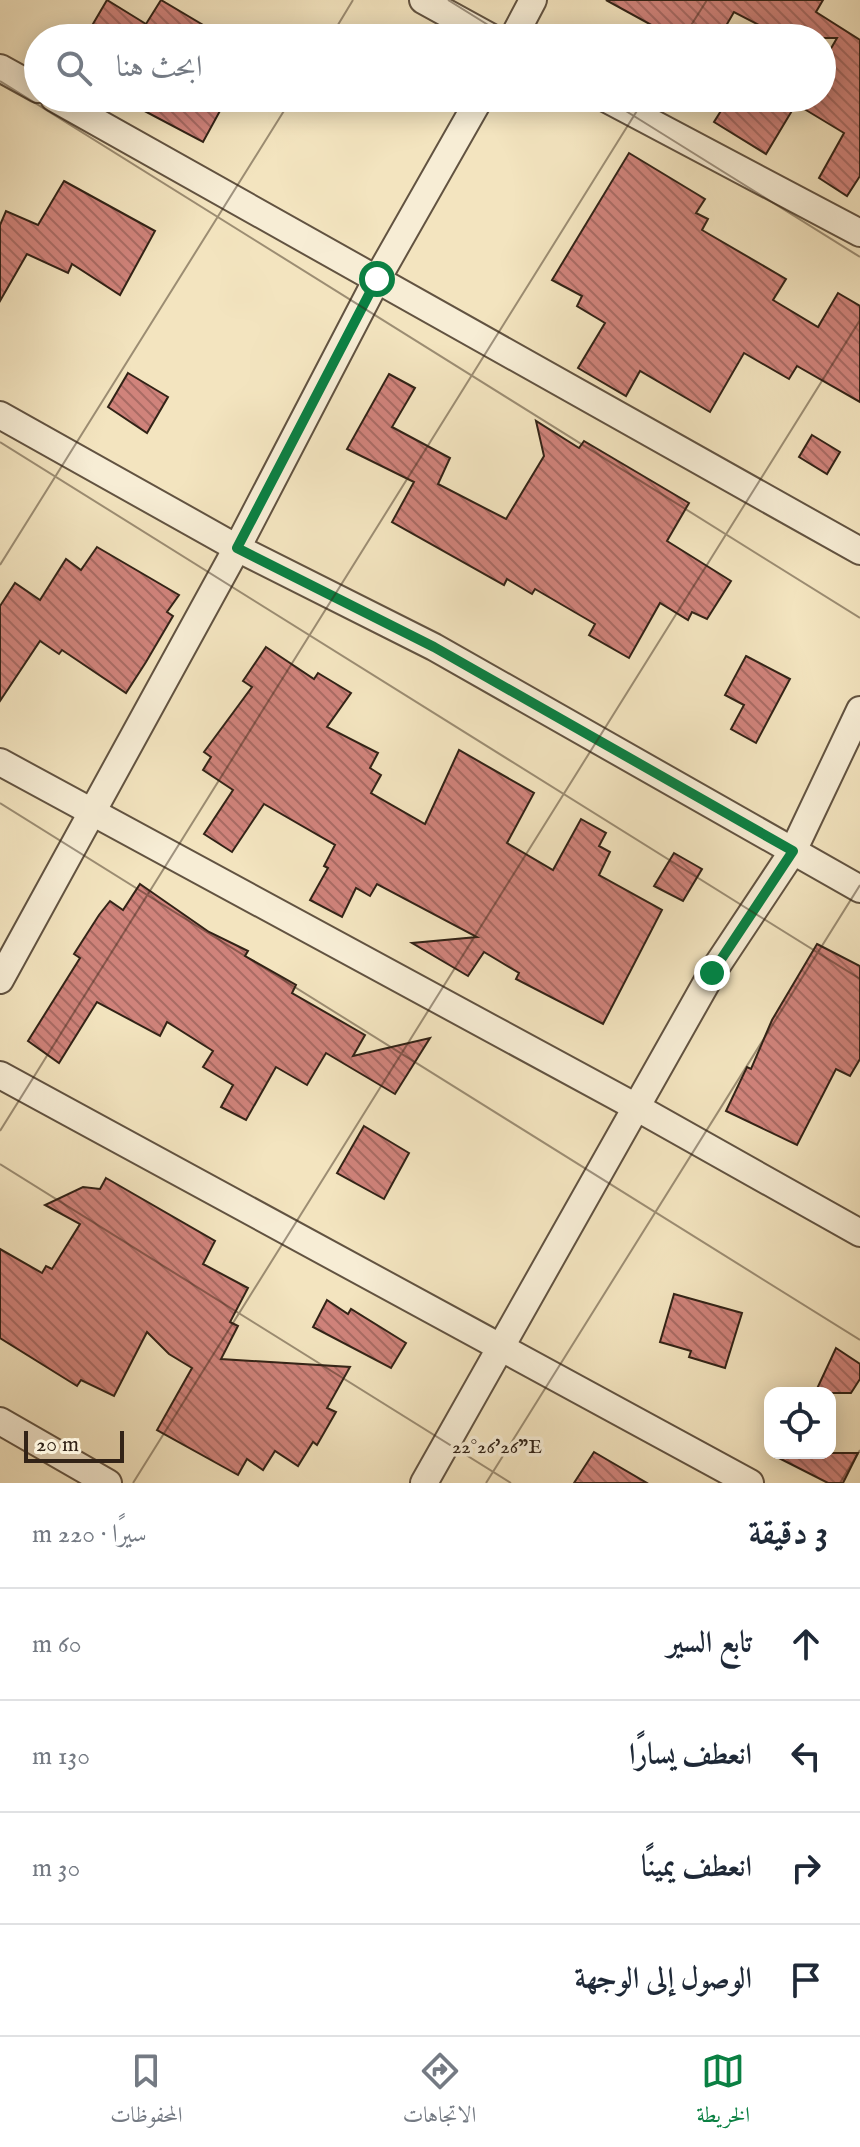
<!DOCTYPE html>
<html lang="ar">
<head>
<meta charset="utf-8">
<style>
  :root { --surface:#fff; --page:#f2f2f3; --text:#1f2937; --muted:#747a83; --line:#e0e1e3; --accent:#0b8043 }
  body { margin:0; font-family:"IM FELL English",Amiri,serif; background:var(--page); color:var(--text); direction:rtl }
  .controls { position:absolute; right:24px; bottom:24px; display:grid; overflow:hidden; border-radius:16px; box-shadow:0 4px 20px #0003 }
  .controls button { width:72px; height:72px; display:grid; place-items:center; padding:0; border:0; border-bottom:2px solid var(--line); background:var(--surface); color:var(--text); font:40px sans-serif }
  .scale { position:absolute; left:24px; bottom:20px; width:100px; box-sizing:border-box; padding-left:8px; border:4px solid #322317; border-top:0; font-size:22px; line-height:28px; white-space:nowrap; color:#322317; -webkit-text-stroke:6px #f7edd5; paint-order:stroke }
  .stop { position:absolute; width:24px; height:24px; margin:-18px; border:6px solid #0b8043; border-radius:50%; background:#fff }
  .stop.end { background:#0b8043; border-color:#fff; box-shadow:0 2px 8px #0008 }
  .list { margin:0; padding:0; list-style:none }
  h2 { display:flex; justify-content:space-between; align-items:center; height:104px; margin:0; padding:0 32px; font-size:34px }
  h2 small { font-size:26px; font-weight:400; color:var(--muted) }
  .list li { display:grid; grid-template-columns:52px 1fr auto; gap:24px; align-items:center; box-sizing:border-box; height:112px; padding:0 32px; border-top:2px solid var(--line) }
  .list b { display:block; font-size:30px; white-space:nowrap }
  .list em { font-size:26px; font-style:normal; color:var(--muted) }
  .icon { flex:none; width:44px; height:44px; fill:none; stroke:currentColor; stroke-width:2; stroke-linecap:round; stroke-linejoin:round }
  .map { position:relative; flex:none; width:860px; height:1483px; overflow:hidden; direction:ltr }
  .search { position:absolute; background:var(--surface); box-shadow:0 4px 20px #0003; left:24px; right:24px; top:24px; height:88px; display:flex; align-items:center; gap:20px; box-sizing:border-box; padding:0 28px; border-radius:44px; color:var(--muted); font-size:30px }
  .sheet { height:552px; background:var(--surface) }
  nav { display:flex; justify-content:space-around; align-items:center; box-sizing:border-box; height:112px; border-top:2px solid var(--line); background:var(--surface); font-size:22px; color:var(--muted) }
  nav a { display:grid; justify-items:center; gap:4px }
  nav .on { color:var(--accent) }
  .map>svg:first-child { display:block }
  .building { fill:url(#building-back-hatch); stroke:#322317; stroke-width:2 }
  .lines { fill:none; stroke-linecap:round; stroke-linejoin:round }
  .street-casing { stroke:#625341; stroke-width:30 }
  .street { stroke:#f7edd5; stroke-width:26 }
  .route { stroke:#0b8043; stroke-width:10 }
  .ticks { fill:none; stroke:#322317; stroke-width:2; stroke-opacity:0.45 }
  .ticks-label { font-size:20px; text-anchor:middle; fill:#322317; stroke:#f7edd5; stroke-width:7; stroke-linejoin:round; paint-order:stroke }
</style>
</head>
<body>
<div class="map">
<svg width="860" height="1483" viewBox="0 0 860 1483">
  <defs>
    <pattern id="building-back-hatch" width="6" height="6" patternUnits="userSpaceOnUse" patternTransform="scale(2)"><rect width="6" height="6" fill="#d0837b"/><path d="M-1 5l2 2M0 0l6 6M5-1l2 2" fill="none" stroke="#a96b64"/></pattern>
  </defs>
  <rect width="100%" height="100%" fill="#f3e4bf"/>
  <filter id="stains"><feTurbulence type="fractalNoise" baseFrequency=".0025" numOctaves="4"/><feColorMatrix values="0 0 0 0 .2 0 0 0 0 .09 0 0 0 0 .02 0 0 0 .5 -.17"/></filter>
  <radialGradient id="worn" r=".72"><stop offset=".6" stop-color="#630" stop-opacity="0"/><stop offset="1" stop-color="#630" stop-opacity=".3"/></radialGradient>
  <g class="building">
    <path d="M107,0l39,24 15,-24 64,38h-111l-24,-9z"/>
    <path d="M606,0h217l-7,12 44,28v136l-13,20 -28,-18 25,-45 -48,-29 -30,50 -52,-32 15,-24h93v-34l15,-26h-53l-50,-26 -15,26h-44z"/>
    <path d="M120,98h107l-24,44z"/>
    <path d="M629,153l76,46 -9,14 12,6 -6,11 84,49 -13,21 45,27 20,-34 22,13v96l-63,-36 -8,13 -45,-26 -34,59 -70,-41 -14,25 -48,-28 27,-45 -28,-17 5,-10 -30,-16z"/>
    <path d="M64,181l91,50 -35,64 -48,-31 -4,9 -41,-19 -27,47v-76l6,-14 32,14z"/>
    <path d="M128,373l40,24 -21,36 -39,-26z"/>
    <path d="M389,374l26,14 -23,39 58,31 -12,26 68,35 38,-63 -8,-35 43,27 5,-7 105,62 -22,38 64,40 -24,38 -15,-7 -4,8 -28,-17 -31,55 -40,-23 6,-11 -60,-35 -3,5 -25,-15 -3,6 -112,-63 22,-40 -67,-33z"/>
    <path d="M812,435l28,17 -13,22 -28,-17z"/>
    <path d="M97,547l82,48 -12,17 6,4 -27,46 -20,31 -64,-43 -3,4 -19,-13 -40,60v-95l15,-23 25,17 26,-41 15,11z"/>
    <path d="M266,647l48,32 4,-6 33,20 -24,34 51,26 -8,15 11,7 -10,18 54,31 34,-74 75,43 -27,50 46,27 28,-51 25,14 -7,13 11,6 -11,23 63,35 -59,114 -87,-45 3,-6 -35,-21 -16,24 -56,-33 65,-6 -100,-53 -7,12 -14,-8 -14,29 -32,-17 18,-32 -4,-2 11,-21 -71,-41 -32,48 -28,-18 29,-44 -30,-20 8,-13 -7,-5 48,-65 -9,-6z"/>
    <path d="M746,656l44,23 -34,64 -25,-14 13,-24 -19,-10z"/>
    <path d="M674,853l28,16 -19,32 -29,-15z"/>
    <path d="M140,884l69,48 39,19 -3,5 51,29 -4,8 73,42 -12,21 77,-18 -35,56 -69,-41 -19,32 -31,-18 -30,53 -25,-13 12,-22 -30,-18 10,-16 -46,-29 -7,14 -63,-34 -38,61 -31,-22 52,-83 -6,-4 25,-39 11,-14 13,9z"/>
    <path d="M817,944l43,22v93l-10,17 -14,-7 -39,76 -71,-34 21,-44 4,2 21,-49z"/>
    <path d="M364,1126l45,27 -25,46 -47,-26z"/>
    <path d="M106,1178l109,63 -12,23 45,24 -18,34 8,4 -17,33 129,8 -23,41 9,4 -19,33 -4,-3 -15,24 -23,-15 -12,19 -16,-11 -9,16 -81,-45 35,-62 -23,-14 -22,-22 -33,64 -33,-16 -4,6 -77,-48v-89l42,24 4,-7 6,3 28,-45 -35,-19 38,-18 17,2z"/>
    <path d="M674,1294l68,19 -17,55 -36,-11 2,-6 -31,-9z"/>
    <path d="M327,1300l21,14 3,-5 55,34 -15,25 -78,-41z"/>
    <path d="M836,1348l24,16v15l-9,14h-36z"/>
    <path d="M594,1452l53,31h-73z"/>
    <path d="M769,1453h89l-15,30h-15z"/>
  </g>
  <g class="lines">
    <defs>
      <g id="street">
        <path d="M423,0l69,38"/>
        <path d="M513,38l20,-38"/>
        <path d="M0,68l38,21"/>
        <path d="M54,98l806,453"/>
        <path d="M605,98l255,135"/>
        <path d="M0,415l237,133 197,99 426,242"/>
        <path d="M0,762l636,345 224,126"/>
        <path d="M0,980l237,-432 140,-269 103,-181"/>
        <path d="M0,1075l750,408"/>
        <path d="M0,1421l108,62"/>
        <path d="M424,1483l288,-510 81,-122 67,-141"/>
      </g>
    </defs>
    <use href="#street" class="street-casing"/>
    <use href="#street" class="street"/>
  </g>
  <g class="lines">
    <path class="route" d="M377,279l-140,269 197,99 359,204 -81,122"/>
  </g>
  <path class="ticks" d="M448,0l61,38M330,38l23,-38M683,38l24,-38M0,81l860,537M605,98l255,159M0,442l860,537M0,565l292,-467M0,803l860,537M0,1131l645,-1033M0,1164l511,319M133,1483l727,-1163M486,1483l374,-598M840,1483l20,-33"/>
  <g class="ticks-label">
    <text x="497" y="1453">22°26'26"E</text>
  </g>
  <rect width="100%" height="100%" filter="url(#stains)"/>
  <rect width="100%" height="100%" fill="url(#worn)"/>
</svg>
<div class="controls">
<button><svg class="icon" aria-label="locate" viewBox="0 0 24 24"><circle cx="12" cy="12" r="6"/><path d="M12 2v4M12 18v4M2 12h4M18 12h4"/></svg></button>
</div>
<div class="scale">20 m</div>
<div class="stop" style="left:377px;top:279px"></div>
<div class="stop end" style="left:712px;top:973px"></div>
<div class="search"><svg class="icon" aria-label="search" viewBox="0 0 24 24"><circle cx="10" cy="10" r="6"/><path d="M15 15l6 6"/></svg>ابحث هنا</div>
</div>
<section class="sheet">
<h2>3 دقيقة<small>سيرًا · 220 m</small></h2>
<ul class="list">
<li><svg class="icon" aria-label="ahead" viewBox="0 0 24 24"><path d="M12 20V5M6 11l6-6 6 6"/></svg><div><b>تابع السير</b></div><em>60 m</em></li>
<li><svg class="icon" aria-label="left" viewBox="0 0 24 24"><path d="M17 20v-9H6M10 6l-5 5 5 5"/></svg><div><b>انعطف يسارًا</b></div><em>130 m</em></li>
<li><svg class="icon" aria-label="right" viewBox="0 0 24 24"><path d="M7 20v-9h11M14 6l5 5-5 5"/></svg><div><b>انعطف يمينًا</b></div><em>30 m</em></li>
<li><svg class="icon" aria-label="arrive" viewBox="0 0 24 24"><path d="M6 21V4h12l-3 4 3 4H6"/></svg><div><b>الوصول إلى الوجهة</b></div></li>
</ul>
</section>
<nav>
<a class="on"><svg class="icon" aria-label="map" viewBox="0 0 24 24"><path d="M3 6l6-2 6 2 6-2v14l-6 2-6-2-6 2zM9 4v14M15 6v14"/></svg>الخريطة</a>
<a><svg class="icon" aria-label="directions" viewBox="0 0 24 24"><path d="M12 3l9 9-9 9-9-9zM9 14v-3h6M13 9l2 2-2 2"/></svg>الاتجاهات</a>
<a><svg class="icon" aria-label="saved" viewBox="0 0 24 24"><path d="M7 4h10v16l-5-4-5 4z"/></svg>المحفوظات</a>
</nav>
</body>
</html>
